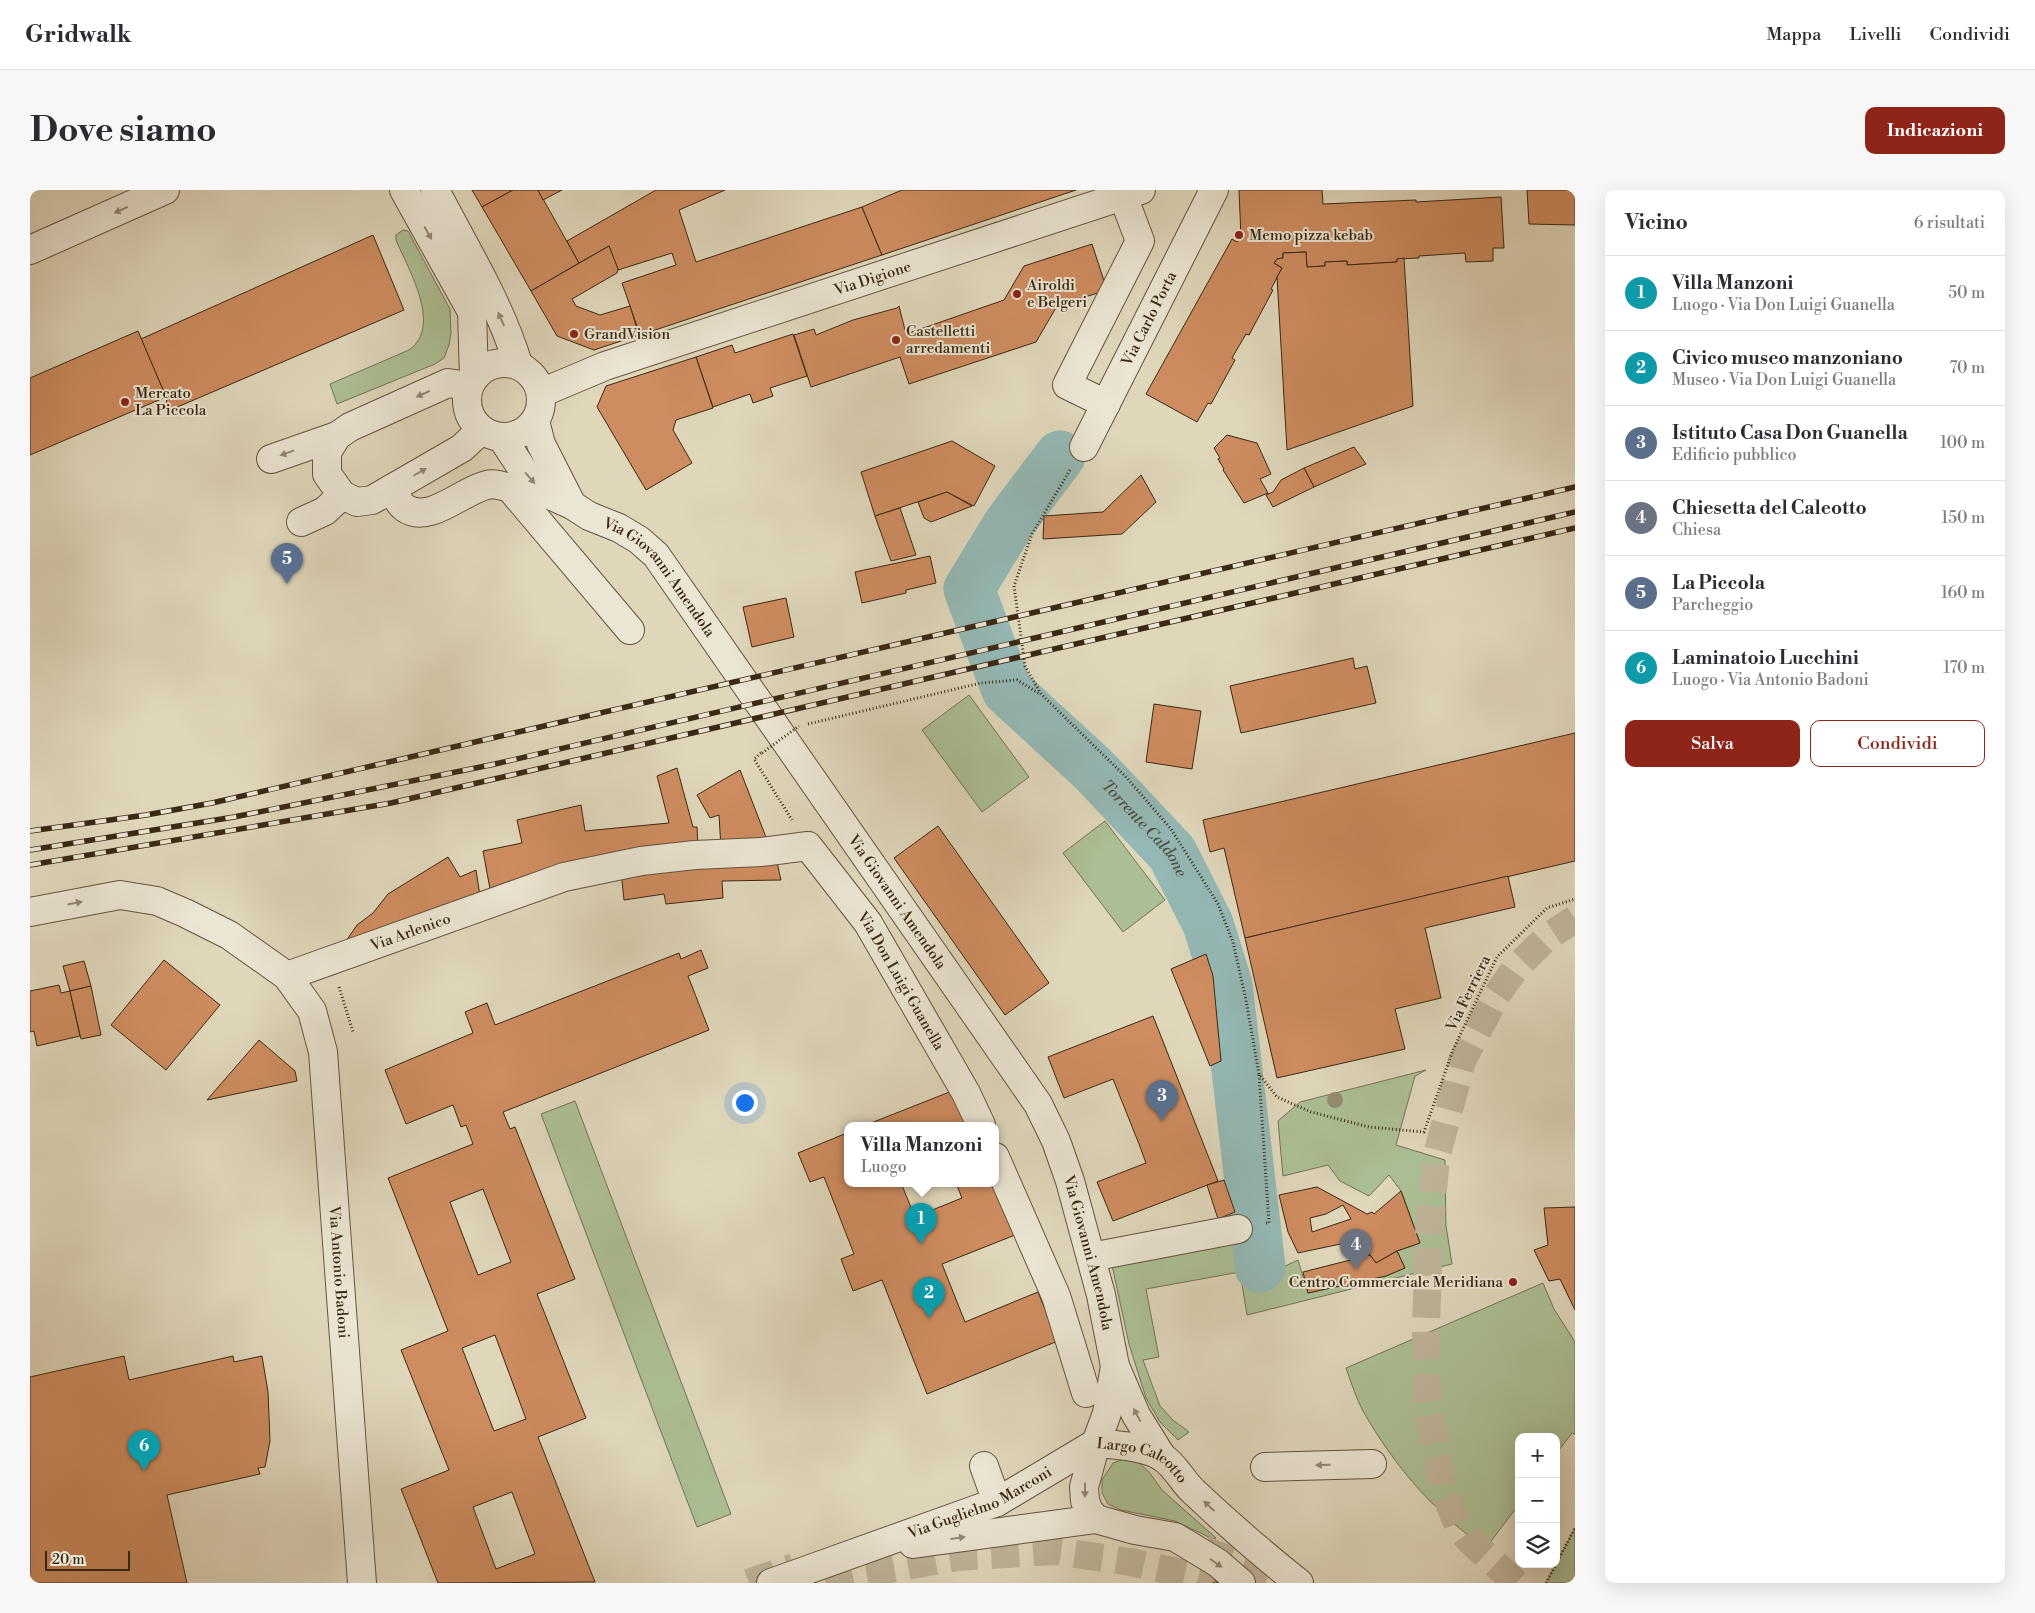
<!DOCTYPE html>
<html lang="it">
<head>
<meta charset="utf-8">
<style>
  :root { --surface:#fff; --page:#f7f7f7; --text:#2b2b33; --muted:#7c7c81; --line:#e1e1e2; --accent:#8f2418 }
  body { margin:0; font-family:"Libre Bodoni",serif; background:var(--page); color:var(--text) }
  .controls { position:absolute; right:15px; bottom:15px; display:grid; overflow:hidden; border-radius:10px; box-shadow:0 5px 20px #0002 }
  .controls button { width:45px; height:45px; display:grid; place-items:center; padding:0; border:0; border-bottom:1px solid var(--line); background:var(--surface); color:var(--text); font:25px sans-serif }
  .scale { position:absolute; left:15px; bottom:12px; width:85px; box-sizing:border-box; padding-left:5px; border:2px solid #3a2913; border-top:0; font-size:14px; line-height:18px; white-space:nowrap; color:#3a2913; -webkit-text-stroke:4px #ebe5d3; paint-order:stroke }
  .you { position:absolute; left:714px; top:912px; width:18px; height:18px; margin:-12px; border:4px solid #fff; border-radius:50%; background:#1a73e8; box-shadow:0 0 0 8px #1a73e833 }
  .badge { display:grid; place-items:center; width:32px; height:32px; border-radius:50%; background:var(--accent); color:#fff; font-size:16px; font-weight:700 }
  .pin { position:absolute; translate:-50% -41px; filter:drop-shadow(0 1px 2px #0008) }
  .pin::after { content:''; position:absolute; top:26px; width:18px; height:15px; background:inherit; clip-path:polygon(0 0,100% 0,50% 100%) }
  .popup { position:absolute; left:814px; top:932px; width:155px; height:65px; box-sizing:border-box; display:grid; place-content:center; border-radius:10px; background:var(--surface); filter:drop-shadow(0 1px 4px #0005); font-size:16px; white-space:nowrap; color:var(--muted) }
  .popup b { font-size:19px; color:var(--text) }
  .popup::after { content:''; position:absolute; left:50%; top:100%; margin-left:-10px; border:10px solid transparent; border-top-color:var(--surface) }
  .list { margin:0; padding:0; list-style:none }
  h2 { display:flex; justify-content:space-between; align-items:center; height:65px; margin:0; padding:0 20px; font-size:21px }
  h2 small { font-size:16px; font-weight:400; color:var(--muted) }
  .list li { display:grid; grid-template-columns:32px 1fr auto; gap:15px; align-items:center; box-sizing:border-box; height:75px; padding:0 20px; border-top:1px solid var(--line) }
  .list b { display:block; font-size:19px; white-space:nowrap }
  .list p { margin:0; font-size:16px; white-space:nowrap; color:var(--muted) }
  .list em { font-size:16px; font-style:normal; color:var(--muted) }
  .actions { display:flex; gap:10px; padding:15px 20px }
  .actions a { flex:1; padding:11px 0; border:1px solid var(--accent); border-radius:10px; text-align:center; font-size:18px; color:var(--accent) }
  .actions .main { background:var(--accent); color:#fff }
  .icon { flex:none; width:28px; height:28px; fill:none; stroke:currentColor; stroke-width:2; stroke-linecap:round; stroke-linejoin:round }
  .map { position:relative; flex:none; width:1545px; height:1393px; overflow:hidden; border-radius:10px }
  header { display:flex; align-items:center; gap:30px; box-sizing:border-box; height:70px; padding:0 25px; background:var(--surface); border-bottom:1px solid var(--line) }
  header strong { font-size:24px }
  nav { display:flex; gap:28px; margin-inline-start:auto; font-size:18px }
  .intro { display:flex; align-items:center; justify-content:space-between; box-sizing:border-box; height:120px; padding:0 30px }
  h1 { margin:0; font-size:35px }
  .button { padding:12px 22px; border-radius:10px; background:var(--accent); color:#fff; font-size:18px; font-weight:700 }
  main { display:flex; gap:30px; padding:0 30px }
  aside { flex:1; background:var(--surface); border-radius:10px; box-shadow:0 5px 20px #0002 }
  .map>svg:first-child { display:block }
  .green { fill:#acbf94; stroke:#737454 }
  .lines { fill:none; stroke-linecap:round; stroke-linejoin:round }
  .river { stroke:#94b8b5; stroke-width:51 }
  .building { fill:#ce8c60; stroke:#3a2913; fill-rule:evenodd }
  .highway-tunnel { stroke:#bfb499; stroke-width:28; stroke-dasharray:28 14; stroke-linecap:butt }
  .minor-casing { stroke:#64543d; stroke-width:30 }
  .path { stroke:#3a2913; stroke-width:3; stroke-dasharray:1 2.5; stroke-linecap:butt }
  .minor { stroke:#ebe5d3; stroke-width:28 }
  .rail-casing { stroke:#3a2913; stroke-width:5.5 }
  .rail { stroke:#ebe5d3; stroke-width:4; stroke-dasharray:11; stroke-linecap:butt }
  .path-bridge { stroke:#3a2913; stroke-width:3; stroke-dasharray:1 2.5; stroke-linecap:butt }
  .tree { fill:#948c70 }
  .oneway { fill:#928773 }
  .poi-dot { fill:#8f2418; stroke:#ebe5d3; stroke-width:2 }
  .labels { text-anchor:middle; stroke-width:4; stroke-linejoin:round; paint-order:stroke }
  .poi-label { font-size:15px; fill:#3a2913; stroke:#ebe5d3; text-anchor:start }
  .street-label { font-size:15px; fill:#3a2913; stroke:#ebe5d3 }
  .water-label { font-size:16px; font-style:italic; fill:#504d3c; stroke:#ebe5d3 }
</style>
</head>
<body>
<header>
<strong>Gridwalk</strong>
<nav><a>Mappa</a><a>Livelli</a><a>Condividi</a></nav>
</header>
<div class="intro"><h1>Dove siamo</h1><a class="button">Indicazioni</a></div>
<main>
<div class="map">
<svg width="1545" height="1393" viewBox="0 0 1545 1393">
  <rect width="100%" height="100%" fill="#e0d7bb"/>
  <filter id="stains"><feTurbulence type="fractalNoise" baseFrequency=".004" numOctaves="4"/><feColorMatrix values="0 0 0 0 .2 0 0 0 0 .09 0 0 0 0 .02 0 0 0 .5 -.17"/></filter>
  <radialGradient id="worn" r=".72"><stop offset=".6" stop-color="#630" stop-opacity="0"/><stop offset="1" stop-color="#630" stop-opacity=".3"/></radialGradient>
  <g class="green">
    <path d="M373,40l5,1 42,78 1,24 -2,12 -5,13 -9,6 -98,40 -7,-20 79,-34c34,-24 -1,-81 -13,-110v-5z"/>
    <path d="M939,505l60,82 -47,35 -60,-82z"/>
    <path d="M1075,631l60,79 -42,32 -60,-79z"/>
    <path d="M1396,880l-11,6 -19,69 49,15 1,66 6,38 -205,51 -7,-43 -94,17 13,68 -16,3 17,46 13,14 16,12 -11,8 -18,-18 -14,-24 -17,-54 -19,-88 135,-17 8,42 45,-21 10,33 78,-17 19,-8 -8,-17 23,-8 -19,-52 -12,-16 -20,21 -29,-15 -12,-16 -45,11 -5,-55 22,-19z"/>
    <path d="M545,911l156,413 -34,13 -156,-413z"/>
    <path d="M1513,1093l11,26 21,33v92l-3,-1 -16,21v-17h-37v67l-33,44c-51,-34 -93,-84 -123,-137 -7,-13 -12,-29 -17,-43z"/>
    <path d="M1094,1269l13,2 12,11 13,18 54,48 -3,1 -38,-18 -54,-11 -13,-6 -6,-11v-13l11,-17z"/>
    <path d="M1545,1338v55h-29z"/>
  </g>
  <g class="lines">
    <path class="river" id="s1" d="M1030,266l-52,69 -39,64 38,101 88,81 77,82 36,71 19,61 33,282"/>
  </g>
  <g class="building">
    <path d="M442,0h41l-31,17z"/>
    <path d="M483,0h25l41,73 -48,28 -49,-84z"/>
    <path d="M508,0h24l-19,10z"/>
    <path d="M626,0h69l-46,20 17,52 166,-55 20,48 -242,80 -18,-52 54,-18 -4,-12 -54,17 -9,-24 -30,17 -12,-22z"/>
    <path d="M872,0h174l-194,65 -20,-48z"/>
    <path d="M1209,0h83l1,14 93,-4v2l85,-5 3,51h-11v13l-27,1 -1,-9 -46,3v2l-22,1v3l-50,3v-4l-22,1v4l-18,1 -1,-15 -23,1v5l-6,1 -3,4 8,5 -11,21 2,1 -24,45 -3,-1 -14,24 3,2 -24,44 -3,-1 -11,19 -51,-28 86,-155 5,3 4,-4z"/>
    <path d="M1497,0h48v35l-46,-1z"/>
    <path d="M343,45l31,75 -236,101 -2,-14 -25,-58z"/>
    <path d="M1062,54l15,46 -50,16 -21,36 -127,42 -9,-27 -89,30 -17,-52 20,-6 2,6 37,-15 44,-12 2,-2 7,28 98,-34 20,-34z"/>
    <path d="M579,56l9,23 -1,4 -45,26 4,7 24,9 30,-9 9,29 -45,15 -37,-14 -26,-45z"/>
    <path d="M1276,62l1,15 18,-1v-4l22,-1v4l50,-3v-3l7,-1 9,148 -126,44 -10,-173 5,-9 -8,-5 3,-4 6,-1v-5z"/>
    <path d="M108,141l28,66 -136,58v-77z"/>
    <path d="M763,144l14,42 -37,12 3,8 -20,7 -3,-9 -37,13 -17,-50 36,-12 3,8z"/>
    <path d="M666,167l17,51 -37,12 -3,10 19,33 -46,27 -49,-83 9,-21z"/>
    <path d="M1197,245l30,8 14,31 -11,5 8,14 -24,10 -21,-33 1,-1 -6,-10 2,-1 -6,-10z"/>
    <path d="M922,251l43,25 -21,40 -27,-14 -72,24 -14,-44z"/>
    <path d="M1324,257l12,17 -52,23 -10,-19z"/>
    <path d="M1274,278l10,19 -41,20 -7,-12 7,-3 8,-12z"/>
    <path d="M1111,285l15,27 -34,32 -79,5 1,-23 59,-4z"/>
    <path d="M917,302l25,14 -41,16 -7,-4 -6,-16z"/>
    <path d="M870,318l16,47 -25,6 -16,-45z"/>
    <path d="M900,366l6,27 -30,7v3l-44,10 -7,-31z"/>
    <path d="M756,408l8,39 -42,10 -9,-40z"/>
    <path d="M1323,468l2,11 12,-3 9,37 -135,30 -11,-47z"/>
    <path d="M1124,514l47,7 -9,58 -46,-7z"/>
    <path d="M1545,543v128l-330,77 -21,-90 -14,4 -7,-32z"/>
    <path d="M647,578l16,59h4l1,21 -104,13 -104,28 -7,-38 39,-8 -5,-23 64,-15 4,26 84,-8 -12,-47z"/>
    <path d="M710,580l29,75 -48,3 -2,-33 -9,3 -13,-23z"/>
    <path d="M908,636l111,157 -44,32 -111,-157z"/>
    <path d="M418,667l12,20 16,-7 4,26 -134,45 11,-16 16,-12 15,-19z"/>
    <path d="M746,668l5,22 -59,1 1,17 -57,6 -2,-10 -40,6 -3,-28z"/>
    <path d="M1478,686l7,31 -90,21 16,70 -46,11 10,40 -128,29 -32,-140z"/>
    <path d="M671,760l7,18 -20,8 21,54 -206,82 7,17 5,-2 60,152 -38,15 49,124 -48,19 57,145 -157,1 -37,-94 48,-19 -48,-120 47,-19 -60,-153 85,-34 -7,-19 -5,2 -8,-22 -47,19 -21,-54 88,-37 -8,-21 22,-9 8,22 184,-72 2,6zM453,999l28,73 -33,13 -28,-73zM465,1145l31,84 -32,12 -32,-83zM482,1302l23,62 -39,15 -23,-62z"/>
    <path d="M1176,764l7,22 8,85 -11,5 -39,-97z"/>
    <path d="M134,770l56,45 -54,65 -55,-45z"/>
    <path d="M54,771l7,25 -21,5 -7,-25z"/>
    <path d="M29,795l2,8 9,-2 10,45 -43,10 -3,-15 -4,1v-41z"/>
    <path d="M61,796l10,49 -20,4 -11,-48z"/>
    <path d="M1123,826l65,165 -105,40 -16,-39 49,-19 -7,-19 -26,-65 -49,19 -16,-41z"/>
    <path d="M229,850l36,31 2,10 -90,19z"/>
    <path d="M927,899l15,36h-106z"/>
    <path d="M817,943v50h54l14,34 47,-19 -6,-15h39l20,52 -73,29 23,58 73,-30 20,49 -131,53 -45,-114 -29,11 -12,-32 13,-5 -30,-77 -14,5 -12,-29z"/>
    <path d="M1194,990l11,32 -17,7 -11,-34z"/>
    <path d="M1287,997l50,27 5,-2 2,2 27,-23 19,52 -23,8 -21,12 -6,-8 -6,-16 -66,14 -10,-21 -9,-37zM1313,1015l8,14 -39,13 -2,-14 16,-4z"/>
    <path d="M1545,1017v103l-15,-31 -11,2 -15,-31 14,-5 -4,-37z"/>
    <path d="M1367,1061l8,17 -19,8 -78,17 -5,-21 67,-17 6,8z"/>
    <path d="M94,1166l5,24 104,-24 1,6 28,-6 6,36 2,49 -5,26 -7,1 2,6 -93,21 20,88h-157v-206z"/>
    <path d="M1178,1383l10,10h-21z"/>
  </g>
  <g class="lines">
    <g class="highway-tunnel">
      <path d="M1174,1360l48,18 26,15"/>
      <path d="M719,1393l45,-16"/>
      <path d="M796,1393l13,-5 118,-21 99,-6 74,11 70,15 12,6"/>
      <path d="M1486,1393l-47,-43 -11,-15 -15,-36 -16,-89 -1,-73 3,-94 7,-75 26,-97 34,-65 19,-27 32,-32 28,-18"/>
    </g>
    <defs>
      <g id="minor">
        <path d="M374,0l68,122 2,65"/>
        <path d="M405,0c29,56 65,114 83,174"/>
        <path d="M0,60l135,-60"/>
        <circle cx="474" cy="210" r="37"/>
        <path d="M439,196l-21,-3 -98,44 -13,9 -10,16v22l15,21 15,7 15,-2 90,-52 19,-18"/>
        <path id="s2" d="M511,203l64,-27 536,-176"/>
        <path d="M1076,214l-39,-19 73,-144 -17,-45"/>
        <path d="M505,231l6,23 31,61"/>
        <path id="s3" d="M472,248l21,32 20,22 29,13 17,11 30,12 20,12 17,15 382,549 18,37 14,40 31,114 14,71 21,49 26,42"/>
        <path id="s4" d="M1054,257l130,-257"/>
        <path d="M241,269l66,-23"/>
        <path d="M361,299c4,6 8,15 14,19 24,17 58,-18 82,-23 7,-2 16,1 23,3l120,142"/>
        <path d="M271,332l24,-11 17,-16"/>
        <path id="s5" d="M0,722l90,-17 37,6 28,12 44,22 58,41 25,35 11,41 39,531"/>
        <path id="s6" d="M257,786l277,-99 77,-16 54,-6 66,-3 47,-6 60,77 98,170 15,32"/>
        <path d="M965,967l61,139 30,97"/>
        <path d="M1061,1067l147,-28"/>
        <path d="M1085,1176l-8,47 -11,30 -12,44 1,14 4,10 7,8 39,11 40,7 43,26 23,20"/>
        <path id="s7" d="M1066,1253c19,2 49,3 66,14 13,8 20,24 31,34 35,33 68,62 106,92"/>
        <path d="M954,1276l13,36"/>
        <path d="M1235,1277l107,-3"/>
        <path d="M883,1354l183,-25"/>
        <path id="s8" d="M741,1393l226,-81 99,-59"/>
      </g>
    </defs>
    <use href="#minor" class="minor-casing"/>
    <g class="path">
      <path d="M1040,280l-38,64 -18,52 11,80 16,28 86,84 44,51 47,75 15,38 13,58 13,74 18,23 34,15 58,15 55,5 29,-82 44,-93 50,-49 28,-9"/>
      <path d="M778,534l173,-41 36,-3 23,14"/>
      <path d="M731,563l-7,6 38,61"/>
      <path d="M309,797l14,45"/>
      <path d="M1229,885l10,148h-3"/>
      <path d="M1526,1374l19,-36"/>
      <path d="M1516,1393l10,-19"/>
    </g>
    <use href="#minor" class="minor"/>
    <defs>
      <g id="rail">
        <path d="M0,641l116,-16 66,-12 1363,-316"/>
        <path d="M0,660l204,-33 261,-53 1080,-252"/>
        <path d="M0,675l361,-62 1184,-275"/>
      </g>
    </defs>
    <use href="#rail" class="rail-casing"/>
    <use href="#rail" class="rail"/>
    <path class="path-bridge" d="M732,563l37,-27"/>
  </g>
  <circle class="tree" cx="1305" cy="910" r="8"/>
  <defs><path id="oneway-solid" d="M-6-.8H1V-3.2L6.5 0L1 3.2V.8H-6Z" transform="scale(1.25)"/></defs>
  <g class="oneway">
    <use href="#oneway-solid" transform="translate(91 20) rotate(156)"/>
    <use href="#oneway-solid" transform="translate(398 43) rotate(61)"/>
    <use href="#oneway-solid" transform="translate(471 129) rotate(-114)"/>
    <use href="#oneway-solid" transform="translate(393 204) rotate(156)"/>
    <use href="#oneway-solid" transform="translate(257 263) rotate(160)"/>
    <use href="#oneway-solid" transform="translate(390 282) rotate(-30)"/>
    <use href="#oneway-solid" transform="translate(500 288) rotate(49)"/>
    <use href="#oneway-solid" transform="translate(45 713) rotate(-11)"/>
    <use href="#oneway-solid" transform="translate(1107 1225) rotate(-118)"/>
    <use href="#oneway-solid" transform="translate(1293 1275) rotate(178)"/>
    <use href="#oneway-solid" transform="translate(1055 1300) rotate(90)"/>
    <use href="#oneway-solid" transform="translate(1179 1316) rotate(-137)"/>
    <use href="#oneway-solid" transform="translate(928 1348) rotate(-8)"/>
    <use href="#oneway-solid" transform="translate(1186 1373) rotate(35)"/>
  </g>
  <g class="poi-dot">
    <circle cx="1209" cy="45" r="5"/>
    <circle cx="987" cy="104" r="5"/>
    <circle cx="544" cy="144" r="5"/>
    <circle cx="866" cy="150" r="5"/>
    <circle cx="95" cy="212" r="5"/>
    <circle cx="1483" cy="1092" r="5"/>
  </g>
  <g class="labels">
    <g class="poi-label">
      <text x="1219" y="50">Memo pizza kebab</text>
      <text x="997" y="100">Airoldi<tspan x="997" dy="17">e Belgeri</tspan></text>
      <text x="876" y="146">Castelletti<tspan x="876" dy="17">arredamenti</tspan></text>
      <text x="554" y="149">GrandVision</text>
      <text x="105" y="208">Mercato<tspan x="105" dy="17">La Piccola</tspan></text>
      <text x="1473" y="1097" text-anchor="end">Centro Commerciale Meridiana</text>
    </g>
    <g class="street-label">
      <text dy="5" stroke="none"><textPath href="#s2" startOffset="351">Via Digione</textPath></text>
      <text dy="5" stroke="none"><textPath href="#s4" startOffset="144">Via Carlo Porta</textPath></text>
      <text dy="5" stroke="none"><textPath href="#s3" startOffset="216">Via Giovanni Amendola</textPath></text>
      <text dy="5" stroke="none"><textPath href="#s3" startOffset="621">Via Giovanni Amendola</textPath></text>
      <text dy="5" stroke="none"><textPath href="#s6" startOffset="131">Via Arlenico</textPath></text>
      <text dy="5" stroke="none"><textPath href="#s6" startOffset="705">Via Don Luigi Guanella</textPath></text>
      <text transform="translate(1438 803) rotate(-64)" y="5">Via Ferriera</text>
      <text dy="5" stroke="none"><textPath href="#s3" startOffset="1025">Via Giovanni Amendola</textPath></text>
      <text dy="5" stroke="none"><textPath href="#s5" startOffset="586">Via Antonio Badoni</textPath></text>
      <text dy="5" stroke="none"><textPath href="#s7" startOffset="51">Largo Caleotto</textPath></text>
      <text dy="5" stroke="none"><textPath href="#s8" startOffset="224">Via Guglielmo Marconi</textPath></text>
    </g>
    <g class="water-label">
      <text dy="6" stroke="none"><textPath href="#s1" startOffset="465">Torrente Caldone</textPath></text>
    </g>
  </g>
  <rect width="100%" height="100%" filter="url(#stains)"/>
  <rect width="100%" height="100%" fill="url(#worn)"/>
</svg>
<div class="controls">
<button>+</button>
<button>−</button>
<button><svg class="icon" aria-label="layers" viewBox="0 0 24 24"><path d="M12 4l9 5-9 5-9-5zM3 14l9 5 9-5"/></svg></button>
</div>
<div class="scale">20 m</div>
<div class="you"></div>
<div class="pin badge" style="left:891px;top:1054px;background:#0f9aa8">1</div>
<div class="popup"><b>Villa Manzoni</b>Luogo</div>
<div class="pin badge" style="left:899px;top:1128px;background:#0f9aa8">2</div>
<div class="pin badge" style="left:1132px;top:931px;background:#5c6f8a">3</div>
<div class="pin badge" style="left:1326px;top:1080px;background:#6b7280">4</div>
<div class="pin badge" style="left:257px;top:394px;background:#5c6f8a">5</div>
<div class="pin badge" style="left:114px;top:1281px;background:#0f9aa8">6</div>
</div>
<aside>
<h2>Vicino<small>6 risultati</small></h2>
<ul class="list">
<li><span class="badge" style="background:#0f9aa8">1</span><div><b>Villa Manzoni</b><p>Luogo · Via Don Luigi Guanella</p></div><em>50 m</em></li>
<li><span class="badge" style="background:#0f9aa8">2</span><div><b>Civico museo manzoniano</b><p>Museo · Via Don Luigi Guanella</p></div><em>70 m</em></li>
<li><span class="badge" style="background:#5c6f8a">3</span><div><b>Istituto Casa Don Guanella</b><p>Edificio pubblico</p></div><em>100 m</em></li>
<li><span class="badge" style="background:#6b7280">4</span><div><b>Chiesetta del Caleotto</b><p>Chiesa</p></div><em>150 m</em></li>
<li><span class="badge" style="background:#5c6f8a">5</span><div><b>La Piccola</b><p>Parcheggio</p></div><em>160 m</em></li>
<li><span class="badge" style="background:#0f9aa8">6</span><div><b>Laminatoio Lucchini</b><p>Luogo · Via Antonio Badoni</p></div><em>170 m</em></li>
</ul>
<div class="actions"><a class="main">Salva</a><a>Condividi</a></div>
</aside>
</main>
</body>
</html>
